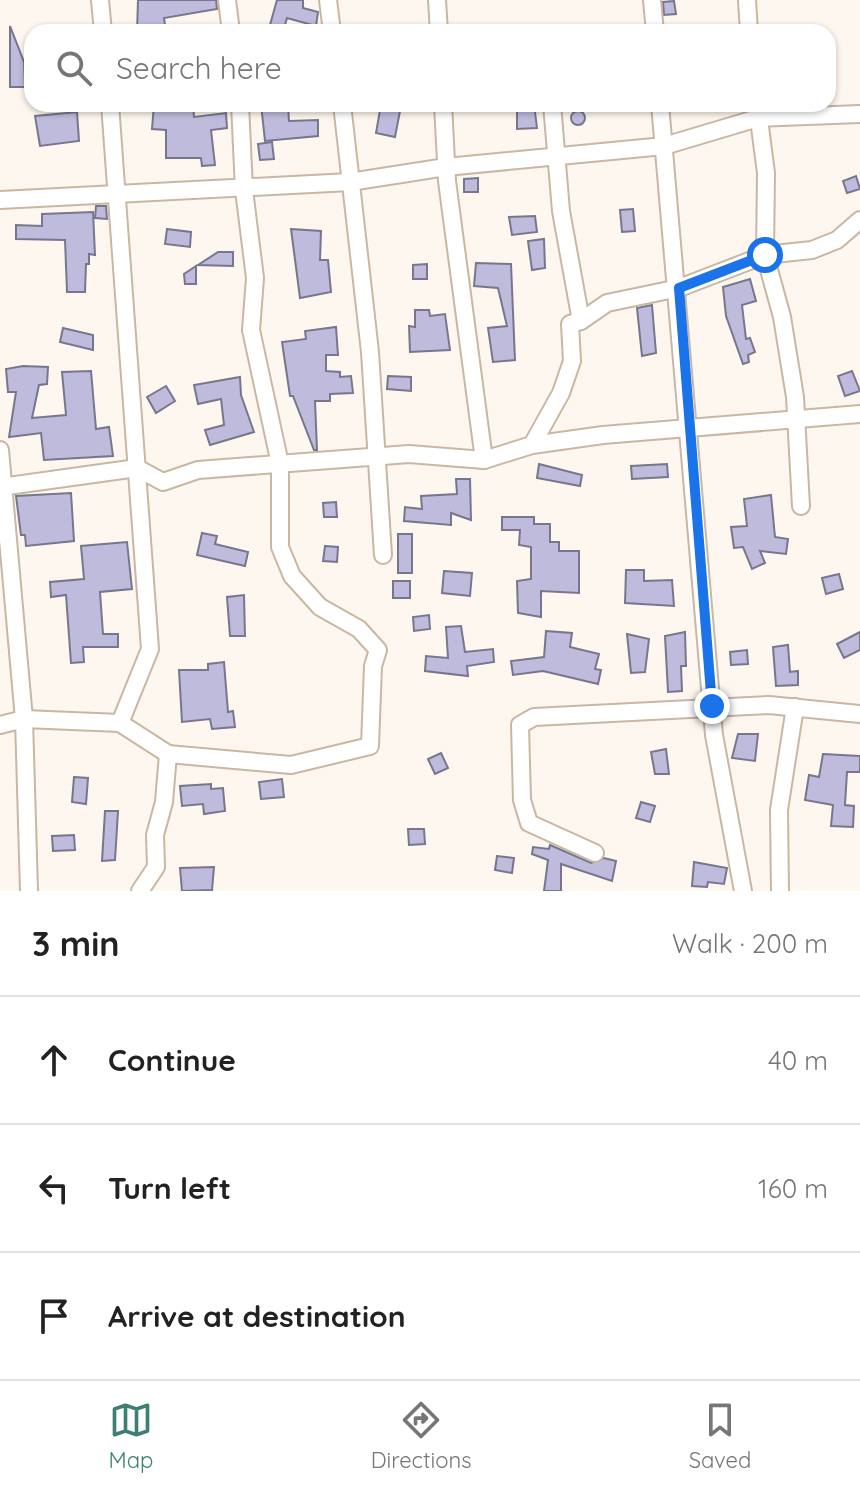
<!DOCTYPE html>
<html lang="en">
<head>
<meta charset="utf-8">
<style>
  :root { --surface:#fff; --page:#f6f6f6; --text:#222; --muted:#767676; --line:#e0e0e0; --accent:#3d8073 }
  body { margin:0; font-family:Quicksand,sans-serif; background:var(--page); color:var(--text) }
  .stop { position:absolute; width:24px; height:24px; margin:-18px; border:6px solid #1a73e8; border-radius:50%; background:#fff }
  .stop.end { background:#1a73e8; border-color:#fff; box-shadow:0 2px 8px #0008 }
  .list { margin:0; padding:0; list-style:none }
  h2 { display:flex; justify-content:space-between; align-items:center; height:104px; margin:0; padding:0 32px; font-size:34px }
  h2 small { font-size:26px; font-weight:400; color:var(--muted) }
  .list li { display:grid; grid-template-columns:52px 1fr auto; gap:24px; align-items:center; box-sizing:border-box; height:128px; padding:0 32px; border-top:2px solid var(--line) }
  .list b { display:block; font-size:30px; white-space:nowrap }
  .list em { font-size:26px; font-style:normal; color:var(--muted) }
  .icon { flex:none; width:44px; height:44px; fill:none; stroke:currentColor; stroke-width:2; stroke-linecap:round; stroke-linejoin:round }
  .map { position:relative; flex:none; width:860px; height:891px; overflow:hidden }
  .search { position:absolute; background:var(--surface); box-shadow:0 2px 6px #0004; left:24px; right:24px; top:24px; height:88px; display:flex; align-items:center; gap:20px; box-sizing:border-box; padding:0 28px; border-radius:24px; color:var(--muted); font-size:30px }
  .sheet { height:488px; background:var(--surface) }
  nav { display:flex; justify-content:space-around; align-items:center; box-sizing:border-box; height:112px; border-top:2px solid var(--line); background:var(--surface); font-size:22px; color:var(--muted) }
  nav a { display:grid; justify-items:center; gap:4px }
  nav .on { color:var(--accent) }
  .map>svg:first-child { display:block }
  .building { fill:#bebbdc; stroke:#78768c; stroke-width:2 }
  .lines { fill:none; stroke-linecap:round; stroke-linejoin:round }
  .minor-casing { stroke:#c9b7a4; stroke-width:20 }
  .minor { stroke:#fff; stroke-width:16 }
  .route { stroke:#1a73e8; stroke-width:10 }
</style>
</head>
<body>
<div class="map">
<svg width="860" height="891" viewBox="0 0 860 891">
  <rect width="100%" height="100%" fill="#fef7ef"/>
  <g class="building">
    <path d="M138,0h78l1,9 -53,9 2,14h-29z"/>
    <path d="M277,0h26v8l15,4 -2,14 -29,-8 -4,14h-15z"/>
    <path d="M674,1l2,13 -12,1 -1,-13z"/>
    <path d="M10,26l14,36 1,25h-15z"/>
    <path d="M154,104h39l1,13 32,-4 1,15 -16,2 4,35 -13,1 -1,-8h-35v-28l-14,-1z"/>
    <path d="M261,104h27l1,17 29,-1v16l-53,5z"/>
    <path d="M381,104l20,2 -6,31 -19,-4z"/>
    <path d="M517,104h17l3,24 -20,1z"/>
    <circle cx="578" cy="118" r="7"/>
    <path d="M77,112l2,29 -39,5 -5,-30z"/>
    <path d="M272,142l2,17 -14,1 -2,-16z"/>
    <path d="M856,176l4,13 -13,4 -4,-12z"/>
    <path d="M478,178v14h-14v-13z"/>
    <path d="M96,206h10l1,13 -12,-1z"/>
    <path d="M633,209l2,22 -13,1 -2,-22z"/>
    <path d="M93,212l2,43 -6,-1v10h-3l-1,28h-18l-2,-52 -49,-1v-14l26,1v-12z"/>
    <path d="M535,216l2,16 -25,3 -3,-18z"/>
    <path d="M167,229l24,3 -1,15 -25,-3z"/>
    <path d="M291,229l30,2 -1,29h8l3,32 -31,6z"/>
    <path d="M544,239l1,29 -13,2 -4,-29z"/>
    <path d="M218,252h15v14l-35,-1z"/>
    <path d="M476,263l35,1 4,96 -22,2 -5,-34 19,-2 -9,-38 -24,-2z"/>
    <path d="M427,264v15h-14v-14z"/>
    <path d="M196,266v18h-11l-1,-10z"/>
    <path d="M750,279l6,22 -14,4 4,34 4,-1 5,14 -7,3 1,7 -6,2 -17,-48 -3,-29z"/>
    <path d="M652,305l4,48 -14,3 -5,-48z"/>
    <path d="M415,310h14l1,6 15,-2 5,36 -40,2 -1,-26 6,1z"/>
    <path d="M336,327l2,28h-12v16l14,1v5l11,-1 2,17 -23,1v7h-15l2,49h-3l-21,-54h-3l-8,-54 24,-3 -1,-8z"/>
    <path d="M63,328l30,7v15l-33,-8z"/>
    <path d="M23,366l25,1 -1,17 -8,1 -7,33 34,-3 -4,-43 29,-1 5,58 13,-2 4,29 -69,4 -3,-27 -32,4 7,-45h-8l-2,-23z"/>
    <path d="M852,371l8,20 -15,5 -7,-20z"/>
    <path d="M388,376l23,1v14l-24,-2z"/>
    <path d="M240,377l1,18 13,37 -44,13 -5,-15 19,-5 -3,-26 -23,5 -4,-19z"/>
    <path d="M166,386l9,15 -19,12 -9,-16z"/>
    <path d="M539,464l43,11 -2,11 -43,-8z"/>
    <path d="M667,464l1,13 -36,2 -1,-13z"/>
    <path d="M456,479h14l1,41 -20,-7v12l-47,-4 1,-14 17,2 -1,-13 36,-2z"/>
    <path d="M71,493l3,48 -48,5 -1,-11h-4l-5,-39z"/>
    <path d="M771,495l4,42 13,2 -2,15 -26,-3 5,12 -13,6 -9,-22 -9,1 -3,-21 16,-1 -3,-27z"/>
    <path d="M336,502l1,15h-13l-1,-14z"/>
    <path d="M502,517h32v7h16v18h9v9h20v42l-38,-2v26l-23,-4 -1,-32 14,-2v-32l-12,-2 1,-15h-18z"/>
    <path d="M202,533l15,3 -2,8 33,8 -3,14 -48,-11z"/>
    <rect x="398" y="534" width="14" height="39"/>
    <path d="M127,542l5,47 -32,3 3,42h15v13h-35l1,15 -13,1 -5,-68 -15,2 -1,-15 34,-3 -3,-33z"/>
    <path d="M325,546l13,1 -1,15 -14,-1z"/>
    <path d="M626,570h18v11l28,-1 2,26 -49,-3z"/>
    <path d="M444,571l28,2 -2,23 -28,-3z"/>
    <path d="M839,574l4,15 -17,5 -4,-16z"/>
    <rect x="393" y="581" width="17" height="17"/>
    <path d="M244,595l1,41h-15l-3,-39z"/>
    <path d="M429,615l1,14 -16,2 -1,-14z"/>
    <path d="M461,626l4,26 28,-3 1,13 -27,4 1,10 -43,-5 1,-15 22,2 -2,-31z"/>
    <path d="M546,631l26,2 -2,14 29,7 -4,15 6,1 -3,14 -55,-13 -30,4 -2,-14 33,-4z"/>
    <path d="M685,632l1,34h-5l1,25 -14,1 -3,-56z"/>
    <path d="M860,632v18l-16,8 -7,-14z"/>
    <path d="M627,634l22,5 -4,33 -14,1z"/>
    <path d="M788,645l2,27 8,-1v14l-22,1 -3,-39z"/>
    <path d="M747,650l1,14 -17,1 -1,-13z"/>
    <path d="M224,662l4,50 5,-1 2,16 -23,2 -2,-10 -28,3 -3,-52h29v-6z"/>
    <path d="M738,734h20l-3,27 -23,-3z"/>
    <path d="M666,749l3,25h-14l-4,-22z"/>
    <path d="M441,753l7,15 -13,6 -7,-15z"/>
    <path d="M823,754l37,2v16h-13l-2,33 9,1 -1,21 -22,-1 2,-21 -28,-5 4,-25 10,2z"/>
    <path d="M74,777l14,1 -2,26 -14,-2z"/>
    <path d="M282,779l2,18 -23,2 -2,-17z"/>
    <path d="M211,784v5l12,-1 2,23 -21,3 -1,-10 -21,2 -2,-20z"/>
    <path d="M641,802l14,4 -5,16 -14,-4z"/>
    <path d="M105,811h13l-3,49 -13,1z"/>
    <path d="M408,829h16l1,15 -16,1z"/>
    <path d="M74,835l1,15 -22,1 -1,-15z"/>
    <path d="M550,845l41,18 13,-5 12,3 -4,20 -51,-17v27h-17l4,-31 -16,-6 1,-7 16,2z"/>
    <path d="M497,856l17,2 -2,15 -17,-3z"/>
    <path d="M694,862l33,6 -3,16 -16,-2 -1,5 -15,-1z"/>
    <path d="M214,867l-2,23 -30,1 -2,-23z"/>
  </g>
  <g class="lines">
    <defs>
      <g id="minor">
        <path d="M100,0l3,32"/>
        <path d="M227,0l4,32"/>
        <path d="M328,0l4,32"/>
        <path d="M437,0l2,32"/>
        <path d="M652,0l3,32"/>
        <path d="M747,0l2,32"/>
        <path d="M110,104l40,545 -30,74"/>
        <path d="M342,104l28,248 13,203"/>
        <path d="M443,104l4,77 37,279"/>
        <path d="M552,104l9,107 20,110"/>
        <path d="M660,104l54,631 29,156"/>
        <path d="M757,104l9,69 -1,82 17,62 13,80 6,109"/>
        <path d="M0,200l350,-18 96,-15 218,-21 94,-28 102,-4"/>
        <path d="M532,445l29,-52 11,-32 -2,-37 11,-3 26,-18 72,-15 86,-33 47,-5 25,-10 23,-20"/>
        <path d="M0,450l24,269 5,172"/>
        <path d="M0,487l137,-19 26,14 35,-12 211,-16 75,6 48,-15 71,-10 257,-21"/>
        <path d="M0,725l24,-6 96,4 48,31"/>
        <path d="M595,853l-66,-30 -7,-23 -2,-75 14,-8 235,-12 91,9"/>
        <path d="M140,891l16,-24 -1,-32 9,-33 4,-48 123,11 79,-19 3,-80 5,-16 -19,-21 -39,-22 -28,-31 -12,-29v-83l-29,-134 4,-52 -11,-88 -4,-86"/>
        <path d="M780,891l-1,-81 16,-103"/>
      </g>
    </defs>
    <use href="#minor" class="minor-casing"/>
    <use href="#minor" class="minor"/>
  </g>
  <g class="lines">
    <path class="route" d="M712,706l-33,-418 86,-33"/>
  </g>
</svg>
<div class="stop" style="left:765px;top:255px"></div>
<div class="stop end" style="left:712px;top:706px"></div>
<div class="search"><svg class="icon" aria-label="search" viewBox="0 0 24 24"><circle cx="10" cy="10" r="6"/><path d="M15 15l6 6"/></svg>Search here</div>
</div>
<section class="sheet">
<h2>3 min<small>Walk · 200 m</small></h2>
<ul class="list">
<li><svg class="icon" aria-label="ahead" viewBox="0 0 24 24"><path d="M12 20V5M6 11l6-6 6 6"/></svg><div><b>Continue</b></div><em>40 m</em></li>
<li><svg class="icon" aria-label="left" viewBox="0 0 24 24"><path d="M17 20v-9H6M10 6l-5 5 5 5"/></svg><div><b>Turn left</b></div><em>160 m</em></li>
<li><svg class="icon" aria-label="arrive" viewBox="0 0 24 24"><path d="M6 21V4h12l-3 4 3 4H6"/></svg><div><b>Arrive at destination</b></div></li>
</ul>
</section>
<nav>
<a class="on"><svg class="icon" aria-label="map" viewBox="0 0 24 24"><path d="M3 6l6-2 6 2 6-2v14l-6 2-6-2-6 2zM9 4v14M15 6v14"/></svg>Map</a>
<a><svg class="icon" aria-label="directions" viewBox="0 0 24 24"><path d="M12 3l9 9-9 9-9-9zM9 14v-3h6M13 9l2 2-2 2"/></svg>Directions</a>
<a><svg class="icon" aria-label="saved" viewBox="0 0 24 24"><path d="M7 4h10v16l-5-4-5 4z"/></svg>Saved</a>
</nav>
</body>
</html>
